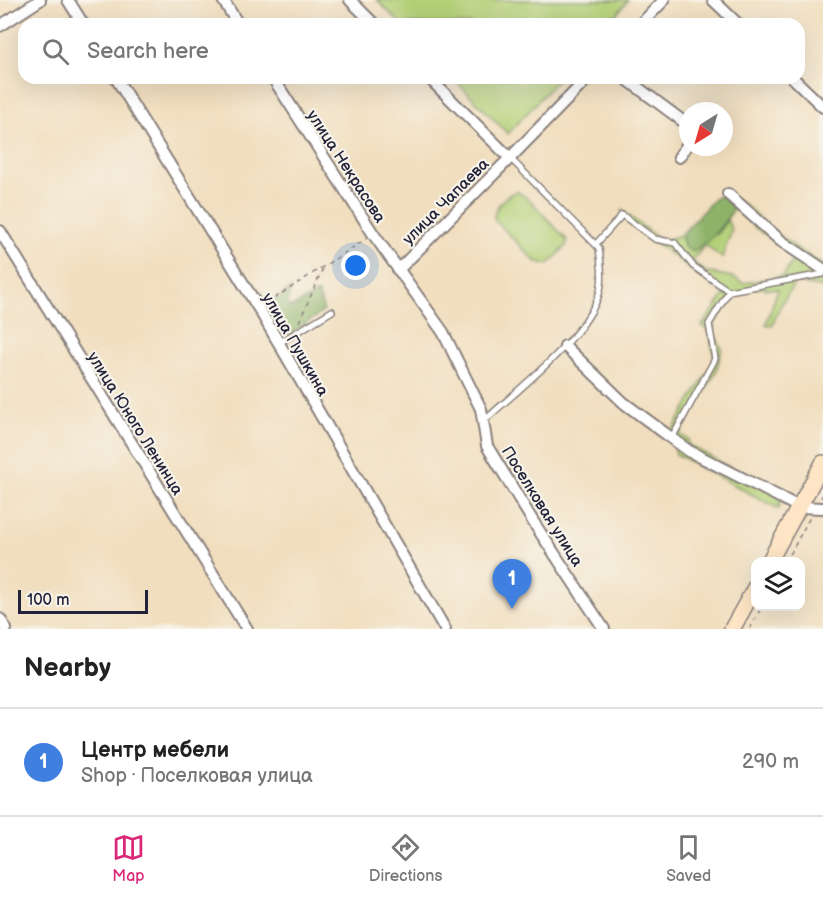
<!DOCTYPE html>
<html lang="en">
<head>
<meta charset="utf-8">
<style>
  :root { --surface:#fff; --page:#f6f6f6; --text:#222; --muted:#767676; --line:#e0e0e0; --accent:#db2777 }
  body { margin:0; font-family:"Balsamiq Sans",sans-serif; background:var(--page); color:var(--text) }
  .controls { position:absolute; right:18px; bottom:18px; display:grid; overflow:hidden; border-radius:12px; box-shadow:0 6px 24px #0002 }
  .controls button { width:54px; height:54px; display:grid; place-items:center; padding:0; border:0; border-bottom:2px solid var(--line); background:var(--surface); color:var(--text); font:30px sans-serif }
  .compass { position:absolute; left:679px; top:102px; width:54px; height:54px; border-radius:50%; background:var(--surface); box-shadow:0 6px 24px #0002; rotate:217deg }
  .scale { position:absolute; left:18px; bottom:15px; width:130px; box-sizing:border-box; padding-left:6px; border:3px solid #22223b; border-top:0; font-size:16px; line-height:21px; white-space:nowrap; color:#22223b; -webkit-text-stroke:4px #f7f3e8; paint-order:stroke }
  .you { position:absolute; left:356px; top:266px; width:21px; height:21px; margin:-15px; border:4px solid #fff; border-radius:50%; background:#1a73e8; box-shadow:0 0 0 9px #1a73e833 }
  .badge { display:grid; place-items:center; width:39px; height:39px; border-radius:50%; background:var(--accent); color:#fff; font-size:20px; font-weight:700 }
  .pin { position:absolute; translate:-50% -50px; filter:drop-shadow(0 2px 3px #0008) }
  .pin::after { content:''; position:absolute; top:32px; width:21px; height:18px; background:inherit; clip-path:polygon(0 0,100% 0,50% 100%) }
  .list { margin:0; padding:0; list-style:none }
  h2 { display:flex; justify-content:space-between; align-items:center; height:78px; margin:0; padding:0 24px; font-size:26px }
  h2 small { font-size:20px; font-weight:400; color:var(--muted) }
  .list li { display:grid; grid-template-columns:39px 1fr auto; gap:18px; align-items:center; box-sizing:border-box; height:108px; padding:0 24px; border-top:2px solid var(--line) }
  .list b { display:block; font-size:22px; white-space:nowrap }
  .list p { margin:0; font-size:20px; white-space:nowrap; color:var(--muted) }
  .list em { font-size:20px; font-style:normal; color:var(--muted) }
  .icon { flex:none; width:33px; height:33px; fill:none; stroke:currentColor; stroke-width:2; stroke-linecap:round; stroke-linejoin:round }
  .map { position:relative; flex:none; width:823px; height:629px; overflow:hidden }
  .search { position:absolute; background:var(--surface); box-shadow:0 6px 24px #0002; left:18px; right:18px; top:18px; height:66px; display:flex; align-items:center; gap:15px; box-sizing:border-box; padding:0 21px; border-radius:18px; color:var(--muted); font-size:22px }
  .sheet { height:186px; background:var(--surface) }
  nav { display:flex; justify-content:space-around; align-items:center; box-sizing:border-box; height:84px; border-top:2px solid var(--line); background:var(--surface); font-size:16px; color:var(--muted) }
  nav a { display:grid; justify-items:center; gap:3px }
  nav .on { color:var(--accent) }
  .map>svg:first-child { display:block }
  .green { fill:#b3d077; stroke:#6a7959; stroke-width:1.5 }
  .forest { fill:#8eb268; stroke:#586a52; stroke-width:1.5 }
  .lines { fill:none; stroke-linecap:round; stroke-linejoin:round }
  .lane-casing { stroke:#8a807c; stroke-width:8 }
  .street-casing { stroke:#8a807c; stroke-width:14 }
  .secondary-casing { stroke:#8a807c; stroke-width:18 }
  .path { stroke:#8a807c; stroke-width:1.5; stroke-dasharray:4.5 4.5; stroke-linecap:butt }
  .lane { stroke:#fff; stroke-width:5 }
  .street { stroke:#fff; stroke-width:10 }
  .secondary { stroke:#fde5c5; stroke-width:15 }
  .labels { text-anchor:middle; stroke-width:4.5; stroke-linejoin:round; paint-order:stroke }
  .street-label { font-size:16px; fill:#22223b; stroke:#f7f3e8 }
</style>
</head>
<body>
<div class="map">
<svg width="823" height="629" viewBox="0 0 823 629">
  <rect width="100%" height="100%" fill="#f7f3e8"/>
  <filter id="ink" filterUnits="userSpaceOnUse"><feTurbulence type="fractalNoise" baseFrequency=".0167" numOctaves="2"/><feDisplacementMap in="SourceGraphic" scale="12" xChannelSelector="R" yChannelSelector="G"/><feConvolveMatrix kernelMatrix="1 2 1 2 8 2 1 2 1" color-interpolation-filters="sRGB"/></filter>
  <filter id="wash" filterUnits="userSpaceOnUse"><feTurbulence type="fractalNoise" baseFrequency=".008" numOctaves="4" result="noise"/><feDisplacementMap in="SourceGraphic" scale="24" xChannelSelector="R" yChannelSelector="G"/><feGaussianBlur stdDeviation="1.35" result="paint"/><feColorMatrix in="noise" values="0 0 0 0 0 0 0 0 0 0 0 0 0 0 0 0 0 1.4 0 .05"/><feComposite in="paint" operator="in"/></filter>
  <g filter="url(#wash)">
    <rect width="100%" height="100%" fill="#f1debe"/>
    <g class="green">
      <path d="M377,0h251l-19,24h-208z"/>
      <path d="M453,78h106l-51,56z"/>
      <path d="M517,191l13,9 37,40 -1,6 -18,19 -13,-4 -41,-42c0,-13 12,-24 23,-28z"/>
      <path d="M722,195l23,10 26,25 52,36v22l-28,-6 -15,25 -8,19 -6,-2 12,-35 -27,-1 -16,7 -21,29v9l8,16 -6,23 -36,62 9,6 -2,4 76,42 19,5 -3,18 -103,-55 -5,-21 44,-73 -6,-29 -7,-5 23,-32 -95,-70 -9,-14 41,31 19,-6 4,12 32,-13 10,-14 5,10 -10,28 -17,-13 -13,16 14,11 26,5 11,6 40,-7 13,-20 -42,-29z"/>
    </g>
    <g class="forest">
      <path d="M722,195l12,14c-12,17 -22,32 -41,42l-8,-4 -4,-12 33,-36z"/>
      <path d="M291,289l-4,13 3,6 28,-15 6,18 -35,24 -11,-7 -10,-18 2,-7z"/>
    </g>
  </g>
  <g filter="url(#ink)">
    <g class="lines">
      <defs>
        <g id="lane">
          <path d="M596,244l26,-29 33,24 20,4 18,23 36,25 94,-17"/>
          <path d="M279,343l53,-32"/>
          <path d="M484,421c33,-31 112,-91 117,-136 2,-12 -1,-26 -2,-37l-89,-90"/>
          <path d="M672,438l43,-79 -6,-35 20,-33"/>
        </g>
        <g id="street">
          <path d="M68,0l15,24"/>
          <path d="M223,0l15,24"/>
          <path d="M350,0l24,24"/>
          <path d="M713,0l25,24"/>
          <path d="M641,24l23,-24"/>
          <path d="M0,26l40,-26"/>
          <path d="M116,78l143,231 186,320"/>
          <path d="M273,78l101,157 69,97 38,77 6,37 47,77 70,106"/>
          <path d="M625,78l63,47"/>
          <path d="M793,78l30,29"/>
          <path d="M679,157l9,-13"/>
          <path d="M510,158l78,-80"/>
          <path d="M728,194l53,47 42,28"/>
          <path d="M0,231l247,398"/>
          <path d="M398,270l112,-112 -81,-80"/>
          <path d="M565,346l59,57 65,48 110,56 24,1"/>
          <path d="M0,619l6,10"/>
        </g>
        <g id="secondary">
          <path d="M769,562l54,-99"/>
          <path d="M732,629l24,-43"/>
        </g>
      </defs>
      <use href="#lane" class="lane-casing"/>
      <use href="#street" class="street-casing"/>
      <use href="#secondary" class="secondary-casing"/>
      <g class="path">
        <path d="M267,303l99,-64"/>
        <path d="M299,322l25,-56"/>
        <path d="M821,498l2,-4"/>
        <path d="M786,562l24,-45"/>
        <path d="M750,629l12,-23"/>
      </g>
      <use href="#lane" class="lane"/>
      <use href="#street" class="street"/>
      <use href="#secondary" class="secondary"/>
    </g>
  </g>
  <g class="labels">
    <g class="street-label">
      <text transform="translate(347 166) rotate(57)" y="6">улица Некрасова</text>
      <text transform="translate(445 201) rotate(-45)" y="6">улица Чапаева</text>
      <text transform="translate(296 344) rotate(60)" y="6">улица Пушкина</text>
      <text transform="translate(136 423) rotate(58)" y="6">улица Юного Ленинца</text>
      <text transform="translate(543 506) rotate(58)" y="6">Поселковая улица</text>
    </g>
  </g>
</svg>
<div class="controls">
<button><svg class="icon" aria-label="layers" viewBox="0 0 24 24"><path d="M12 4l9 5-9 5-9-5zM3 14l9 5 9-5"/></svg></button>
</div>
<svg class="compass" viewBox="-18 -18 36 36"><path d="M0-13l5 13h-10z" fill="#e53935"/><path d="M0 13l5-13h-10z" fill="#767676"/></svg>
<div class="scale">100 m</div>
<div class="you"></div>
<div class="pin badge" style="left:512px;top:609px;background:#3f7fe0">1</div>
<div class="search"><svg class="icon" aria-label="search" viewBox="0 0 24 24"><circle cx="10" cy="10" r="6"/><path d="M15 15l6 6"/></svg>Search here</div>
</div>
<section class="sheet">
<h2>Nearby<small></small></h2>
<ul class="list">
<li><span class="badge" style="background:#3f7fe0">1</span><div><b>Центр мебели</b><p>Shop · Поселковая улица</p></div><em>290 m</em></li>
</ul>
</section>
<nav>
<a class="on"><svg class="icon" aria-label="map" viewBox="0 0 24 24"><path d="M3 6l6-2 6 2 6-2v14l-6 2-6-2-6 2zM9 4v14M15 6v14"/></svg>Map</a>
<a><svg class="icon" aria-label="directions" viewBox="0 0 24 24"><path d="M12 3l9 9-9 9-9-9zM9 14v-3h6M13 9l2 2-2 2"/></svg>Directions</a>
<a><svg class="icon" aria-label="saved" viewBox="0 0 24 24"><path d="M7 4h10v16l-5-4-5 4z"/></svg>Saved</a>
</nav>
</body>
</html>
